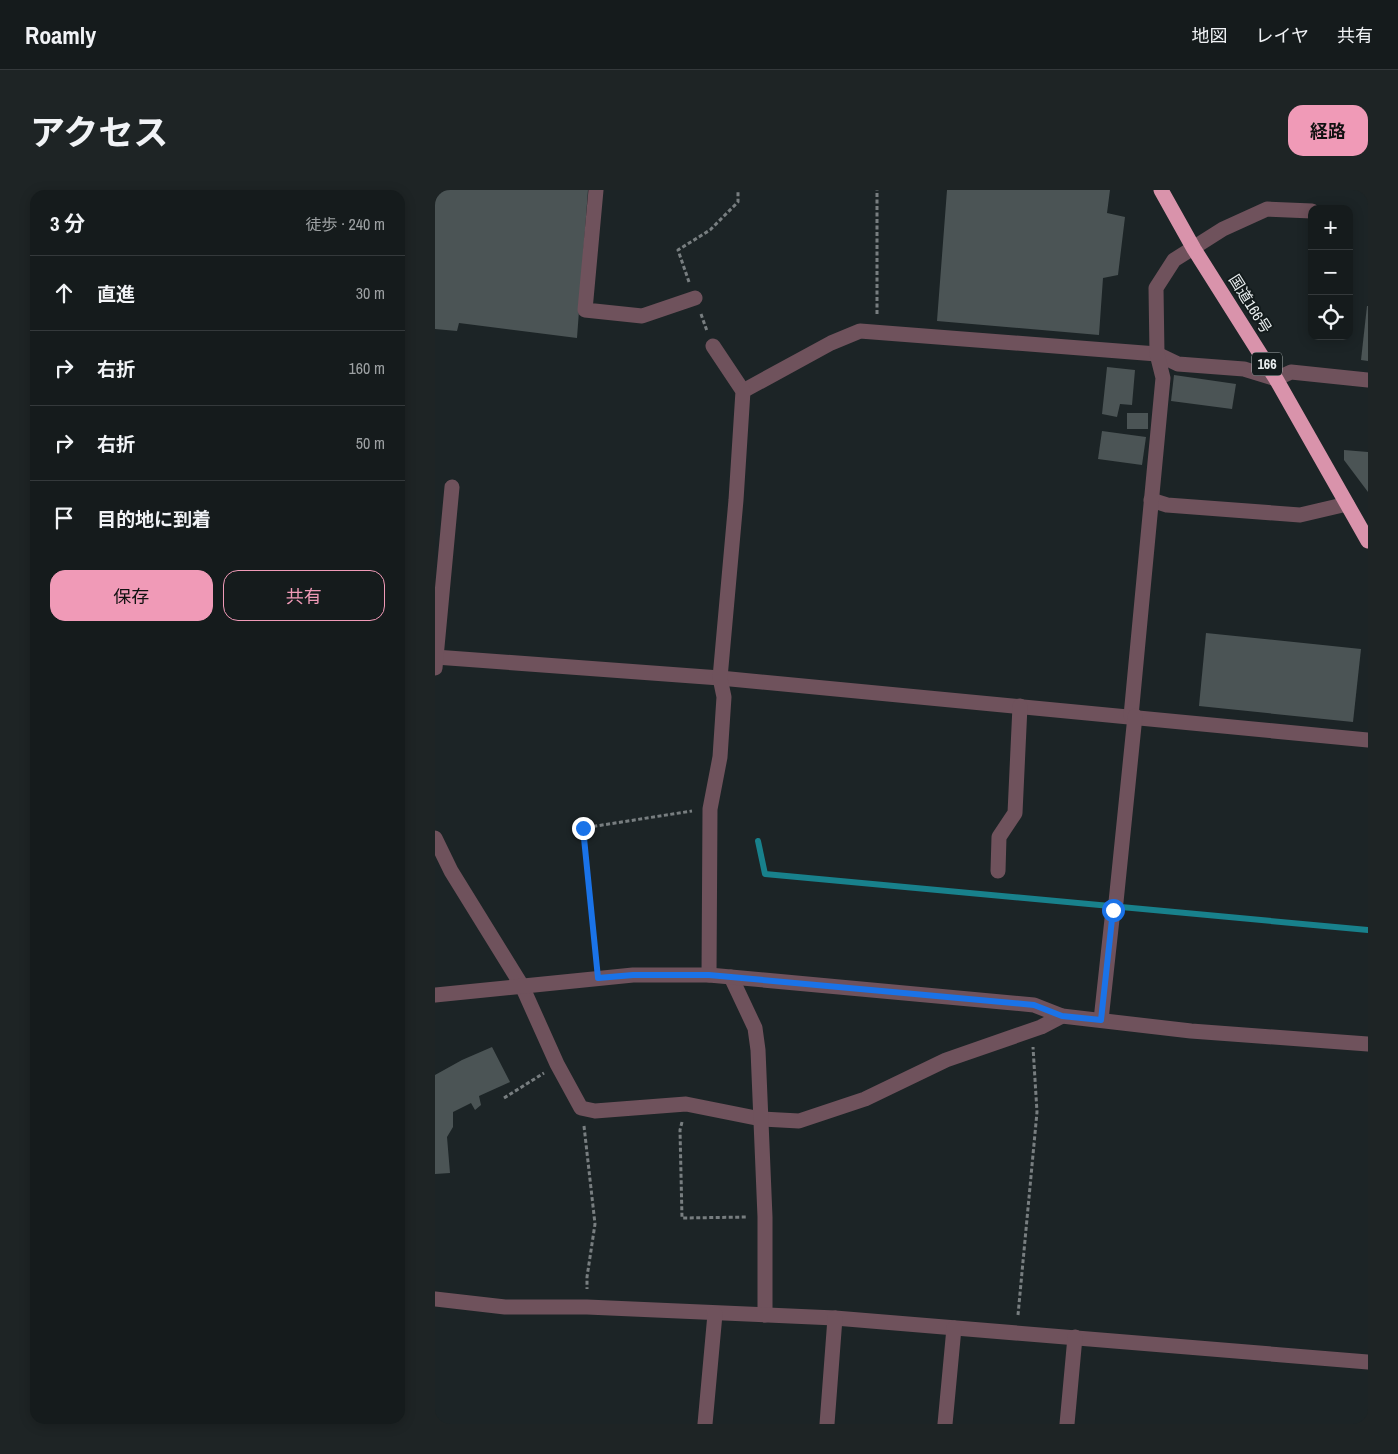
<!DOCTYPE html>
<html lang="ja">
<head>
<meta charset="utf-8">
<style>
  :root { --surface:#151b1c; --page:#1e2425; --text:#f1f3f6; --muted:#9da1a3; --line:#34393b; --accent:#f09ab7 }
  body { margin:0; font-family:"Archivo Narrow","Noto Sans JP",sans-serif; background:var(--page); color:var(--text) }
  .controls { position:absolute; right:15px; top:15px; display:grid; overflow:hidden; border-radius:10px; box-shadow:0 2px 12px #0003 }
  .controls button { width:45px; height:45px; display:grid; place-items:center; padding:0; border:0; border-bottom:1px solid var(--line); background:var(--surface); color:var(--text); font:25px sans-serif }
  .stop { position:absolute; width:15px; height:15px; margin:-11px; border:4px solid #1a73e8; border-radius:50%; background:#fff }
  .stop.end { background:#1a73e8; border-color:#fff; box-shadow:0 1px 5px #0008 }
  .list { margin:0; padding:0; list-style:none }
  h2 { display:flex; justify-content:space-between; align-items:center; height:65px; margin:0; padding:0 20px; font-size:21px }
  h2 small { font-size:16px; font-weight:400; color:var(--muted) }
  .list li { display:grid; grid-template-columns:32px 1fr auto; gap:15px; align-items:center; box-sizing:border-box; height:75px; padding:0 20px; border-top:1px solid var(--line) }
  .list b { display:block; font-size:19px; white-space:nowrap }
  .list em { font-size:16px; font-style:normal; color:var(--muted) }
  .actions { display:flex; gap:10px; padding:15px 20px }
  .actions a { flex:1; padding:11px 0; border:1px solid var(--accent); border-radius:15px; text-align:center; font-size:18px; color:var(--accent) }
  .actions .main { background:var(--accent); color:#111 }
  .icon { flex:none; width:28px; height:28px; fill:none; stroke:currentColor; stroke-width:2; stroke-linecap:round; stroke-linejoin:round }
  .map { position:relative; flex:none; width:933px; height:1234px; overflow:hidden; border-radius:15px }
  header { display:flex; align-items:center; gap:30px; box-sizing:border-box; height:70px; padding:0 25px; background:var(--surface); border-bottom:1px solid var(--line) }
  header strong { font-size:24px }
  nav { display:flex; gap:28px; margin-inline-start:auto; font-size:18px }
  .intro { display:flex; align-items:center; justify-content:space-between; box-sizing:border-box; height:120px; padding:0 30px }
  h1 { margin:0; font-size:35px }
  .button { padding:12px 22px; border-radius:15px; background:var(--accent); color:#111; font-size:18px; font-weight:700 }
  main { display:flex; gap:30px; padding:0 30px }
  aside { flex:1; background:var(--surface); border-radius:15px; box-shadow:0 2px 12px #0003 }
  .map>svg:first-child { display:block }
  .lines { fill:none; stroke-linecap:round; stroke-linejoin:round }
  .stream { stroke:#18818c; stroke-width:6 }
  .building { fill:#4b5455 }
  .path { stroke:#787e80; stroke-width:3; stroke-dasharray:4 2.5; stroke-linecap:butt }
  .minor { stroke:#6f525c; stroke-width:15 }
  .highway { stroke:#d993ab; stroke-width:15 }
  .route { stroke:#1a73e8; stroke-width:6 }
  .labels { text-anchor:middle; stroke-width:4; stroke-linejoin:round; paint-order:stroke }
  .shield { fill:#131b1c; stroke:#a9afb0; stroke-width:1 }
  .shield-label { font-size:14px; font-weight:bold; fill:#e9eeef }
  .street-label { font-size:15px; fill:#e9eeef; stroke:#131b1c }
</style>
</head>
<body>
<header>
<strong>Roamly</strong>
<nav><a>地図</a><a>レイヤ</a><a>共有</a></nav>
</header>
<div class="intro"><h1>アクセス</h1><a class="button">経路</a></div>
<main>
<aside>
<h2>3 分<small>徒歩 · 240 m</small></h2>
<ul class="list">
<li><svg class="icon" aria-label="ahead" viewBox="0 0 24 24"><path d="M12 20V5M6 11l6-6 6 6"/></svg><div><b>直進</b></div><em>30 m</em></li>
<li><svg class="icon" aria-label="right" viewBox="0 0 24 24"><path d="M7 20v-9h11M14 6l5 5-5 5"/></svg><div><b>右折</b></div><em>160 m</em></li>
<li><svg class="icon" aria-label="right" viewBox="0 0 24 24"><path d="M7 20v-9h11M14 6l5 5-5 5"/></svg><div><b>右折</b></div><em>50 m</em></li>
<li><svg class="icon" aria-label="arrive" viewBox="0 0 24 24"><path d="M6 21V4h12l-3 4 3 4H6"/></svg><div><b>目的地に到着</b></div></li>
</ul>
<div class="actions"><a class="main">保存</a><a>共有</a></div>
</aside>
<div class="map">
<svg width="933" height="1234" viewBox="0 0 933 1234">
  <rect width="100%" height="100%" fill="#1c2426"/>
  <g class="lines">
    <path class="stream" d="M323,651l7,33 603,56"/>
  </g>
  <g class="building">
    <path d="M0,0h153l-11,148 -118,-15 -2,8 -22,-2z"/>
    <path d="M512,0h163l-3,23 18,4 -7,58 -15,3 -4,57 -162,-14z"/>
    <path d="M932,116h1v55l-7,-1z"/>
    <path d="M672,177l28,3 -3,35 -12,-1 -3,13 -15,-3z"/>
    <path d="M739,185l62,9 -4,25 -61,-8z"/>
    <rect x="692" y="223" width="21" height="16"/>
    <path d="M667,241l44,6 -4,28 -44,-6z"/>
    <path d="M909,260l24,2v40l-24,-32z"/>
    <path d="M771,443l155,16 -8,73 -154,-16z"/>
    <path d="M57,857l18,35 -31,14 2,9 -6,5 -4,-7 -18,9v15l-6,10 3,36 -15,1v-99l27,-15z"/>
  </g>
  <g class="lines">
    <g class="path">
      <path d="M254,92l-11,-32 32,-20 28,-28v-12"/>
      <path d="M266,124l6,17"/>
      <path d="M442,124v-124"/>
      <path d="M161,770l-13,-132 109,-17"/>
      <path d="M69,908l40,-25"/>
      <path d="M247,932l-2,8 2,88 66,-1"/>
      <path d="M149,936l11,98 -8,53v12"/>
      <path d="M583,1125l19,-203 -4,-65"/>
    </g>
    <g class="minor">
      <path d="M161,0l-11,120 57,6 53,-18"/>
      <path d="M308,201l88,-48 29,-12 297,23 21,10 66,5 32,10 15,-7 77,8"/>
      <path d="M716,310l16,5 133,10 47,-11"/>
      <path d="M0,467l285,21 648,62"/>
      <path d="M0,478l17,-181"/>
      <path d="M696,526l32,-338 -6,-24 -1,-66 18,-28 49,-31 44,-20 45,2"/>
      <path d="M0,648l16,33 71,115 35,78 24,44 14,3 91,-7 75,15 38,2 66,-22 81,-39 95,-33 21,-11"/>
      <path d="M563,681l1,-34 16,-24 5,-107"/>
      <path d="M274,785l1,-166 10,-52 4,-60 -4,-19 16,-178 7,-109 -30,-45"/>
      <path d="M296,787l24,51 3,22 7,167v98"/>
      <path d="M0,805l198,-20h76l325,30 28,11 129,15 177,13"/>
      <path d="M666,830l12,-110 3,-8 19,-186"/>
      <path d="M0,1109l70,8h82l248,11 533,44"/>
      <path d="M270,1234l10,-110"/>
      <path d="M392,1234l8,-106"/>
      <path d="M510,1234l9,-96"/>
      <path d="M632,1234l8,-87"/>
    </g>
    <path class="highway" d="M726,0l33,59 82,130 92,162"/>
  </g>
  <g class="lines">
    <path class="route" d="M148,638l15,150 35,-3h76l325,30 28,11 39,4 12,-110"/>
  </g>
  <g class="labels">
    <rect class="shield" x="817" y="162.5" width="30" height="23" rx="4"/>
    <g class="shield-label">
      <text x="832" y="179">166</text>
    </g>
    <g class="street-label">
      <text transform="translate(815 114) rotate(58)" y="5">国道166号</text>
    </g>
  </g>
</svg>
<div class="controls">
<button>+</button>
<button>−</button>
<button><svg class="icon" aria-label="locate" viewBox="0 0 24 24"><circle cx="12" cy="12" r="6"/><path d="M12 2v4M12 18v4M2 12h4M18 12h4"/></svg></button>
</div>
<div class="stop" style="left:678px;top:720px"></div>
<div class="stop end" style="left:148px;top:638px"></div>
</div>
</main>
</body>
</html>
